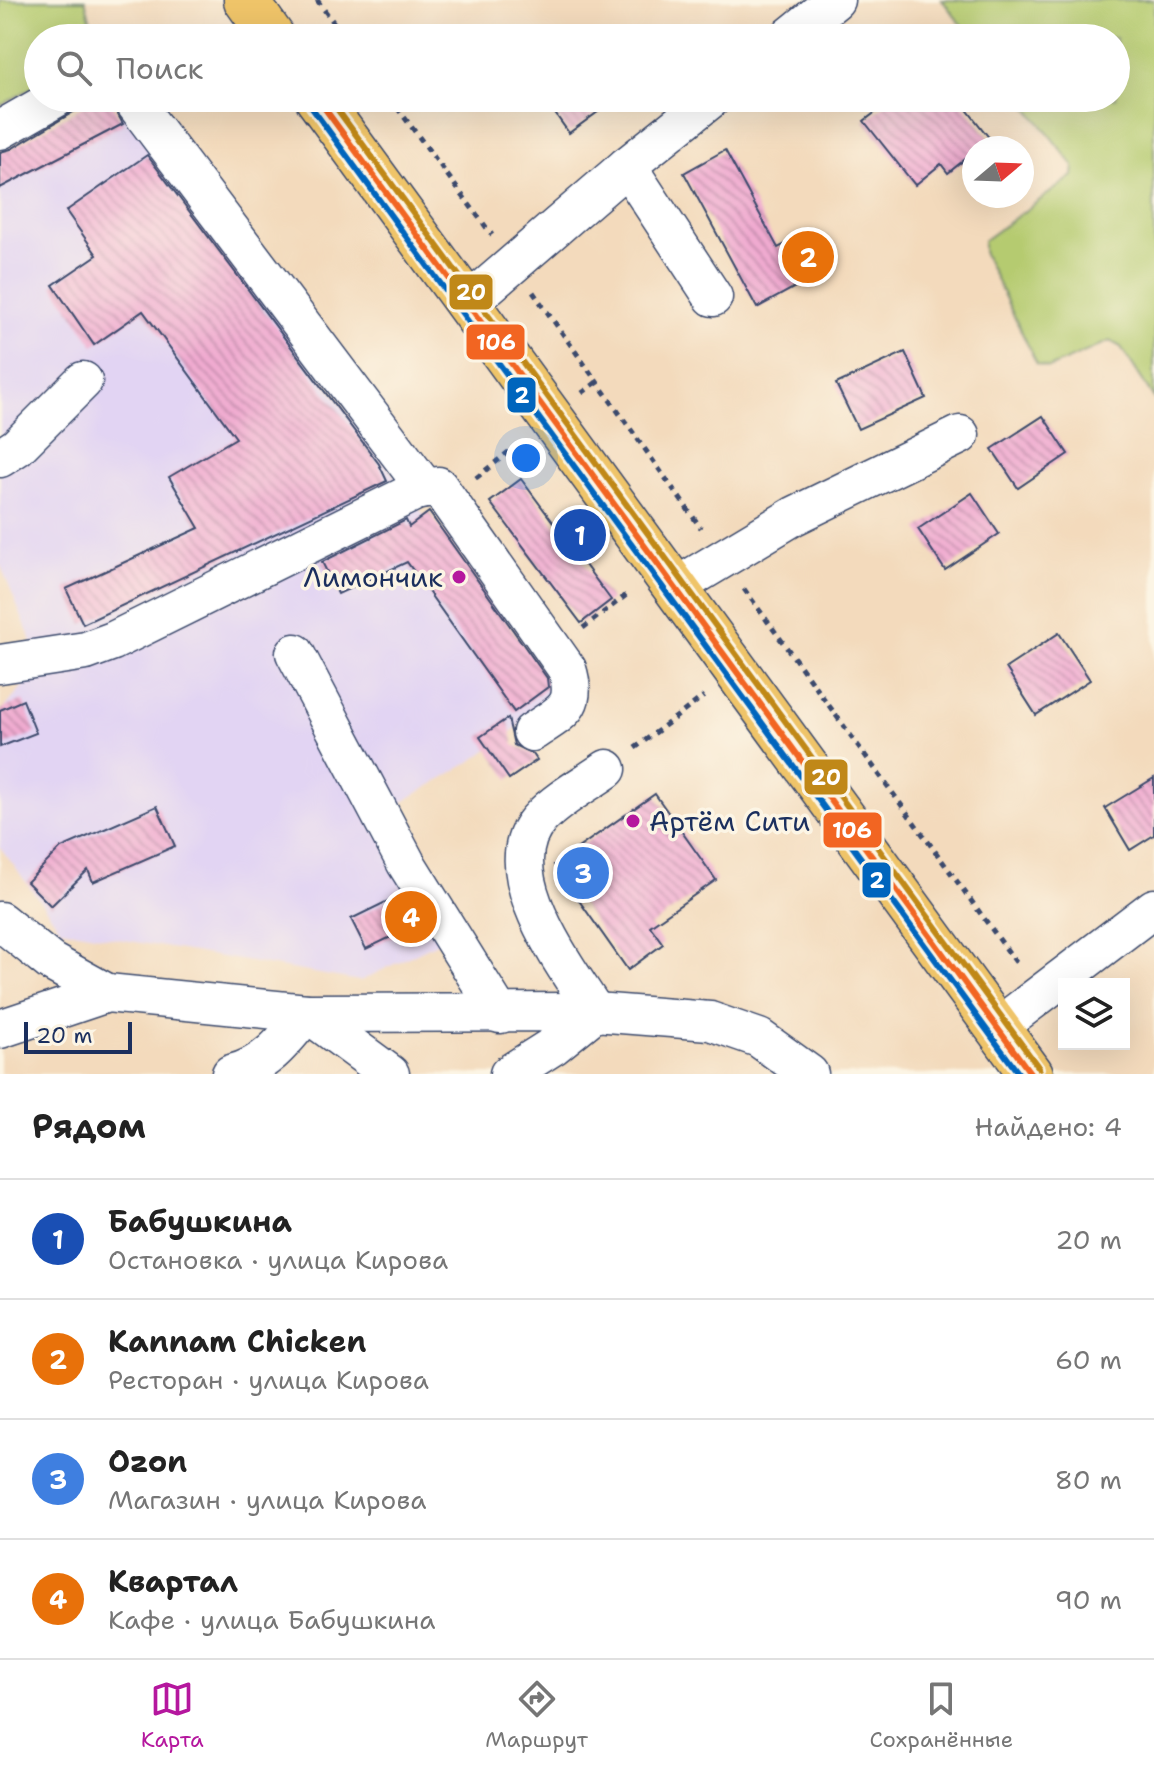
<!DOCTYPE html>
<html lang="ru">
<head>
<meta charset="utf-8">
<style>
  :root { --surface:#fff; --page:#f2f2f2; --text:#222; --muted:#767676; --line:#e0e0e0; --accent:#b5179e }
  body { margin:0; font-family:"Shantell Sans",sans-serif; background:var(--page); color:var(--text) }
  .controls { position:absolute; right:24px; bottom:24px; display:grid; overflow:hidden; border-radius:0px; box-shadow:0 8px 32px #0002 }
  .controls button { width:72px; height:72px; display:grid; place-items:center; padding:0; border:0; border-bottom:2px solid var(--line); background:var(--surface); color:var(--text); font:40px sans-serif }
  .compass { position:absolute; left:962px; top:136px; width:72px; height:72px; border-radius:50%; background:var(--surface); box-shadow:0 8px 32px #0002; rotate:71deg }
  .scale { position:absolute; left:24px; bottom:20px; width:108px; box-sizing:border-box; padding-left:8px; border:4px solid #1b2f5e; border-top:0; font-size:22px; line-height:28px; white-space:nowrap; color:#1b2f5e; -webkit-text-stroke:6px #fcf5e5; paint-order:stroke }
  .you { position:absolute; left:526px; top:458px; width:28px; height:28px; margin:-20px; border:6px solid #fff; border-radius:50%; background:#1a73e8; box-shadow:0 0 0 12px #1a73e833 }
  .badge { display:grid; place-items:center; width:52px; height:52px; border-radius:50%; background:var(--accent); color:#fff; font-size:26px; font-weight:700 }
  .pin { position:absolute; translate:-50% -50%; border:4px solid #fff; box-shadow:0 2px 8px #0006 }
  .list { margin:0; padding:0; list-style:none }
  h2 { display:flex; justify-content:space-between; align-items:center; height:104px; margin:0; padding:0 32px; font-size:34px }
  h2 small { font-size:26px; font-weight:400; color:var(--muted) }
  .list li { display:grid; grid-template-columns:52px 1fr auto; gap:24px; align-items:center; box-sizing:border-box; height:120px; padding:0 32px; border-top:2px solid var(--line) }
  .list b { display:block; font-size:30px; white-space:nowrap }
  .list p { margin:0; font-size:26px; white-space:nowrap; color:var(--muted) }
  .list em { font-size:26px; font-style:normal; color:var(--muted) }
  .icon { flex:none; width:44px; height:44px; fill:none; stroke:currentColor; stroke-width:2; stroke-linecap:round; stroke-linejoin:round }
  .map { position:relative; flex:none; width:1154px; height:1074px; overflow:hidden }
  .search { position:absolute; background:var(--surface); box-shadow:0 8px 32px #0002; left:24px; right:24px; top:24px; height:88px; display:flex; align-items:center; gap:20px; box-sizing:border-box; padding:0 28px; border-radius:44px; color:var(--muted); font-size:30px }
  .sheet { height:584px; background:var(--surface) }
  nav { display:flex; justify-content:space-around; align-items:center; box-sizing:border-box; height:112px; border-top:2px solid var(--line); background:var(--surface); font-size:22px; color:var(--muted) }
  nav a { display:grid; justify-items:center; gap:4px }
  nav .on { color:var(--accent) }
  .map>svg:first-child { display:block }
  .built { fill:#e2d4f3 }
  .green { fill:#b5cb70; stroke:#687d67; stroke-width:2 }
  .building { fill:url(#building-back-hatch) }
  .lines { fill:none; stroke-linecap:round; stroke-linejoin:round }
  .minor-casing { stroke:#3b496c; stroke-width:41 }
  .major-casing { stroke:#3b496c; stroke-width:47 }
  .path { stroke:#3b496c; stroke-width:5; stroke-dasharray:6 6; stroke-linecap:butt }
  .minor { stroke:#fff; stroke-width:38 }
  .major { stroke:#efc469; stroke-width:44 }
  .bus-1-casing { stroke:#fcf5e5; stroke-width:12 }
  .bus-2-casing { stroke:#fcf5e5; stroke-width:12 }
  .bus-3-casing { stroke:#fcf5e5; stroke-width:12 }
  .bus-1 { stroke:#f26522; stroke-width:6 }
  .bus-2 { stroke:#0065bd; stroke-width:6 }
  .bus-3 { stroke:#c08818; stroke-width:6 }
  .poi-dot { fill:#b5179e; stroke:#fcf5e5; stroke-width:3 }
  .labels { text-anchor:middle; stroke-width:7; stroke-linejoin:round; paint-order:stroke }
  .poi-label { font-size:28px; fill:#1b2f5e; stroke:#fcf5e5; text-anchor:end }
  .line-badge { stroke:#fcf5e5; stroke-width:3 }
  .badge-label { font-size:22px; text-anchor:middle; font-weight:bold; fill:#fff }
</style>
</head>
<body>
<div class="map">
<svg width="1154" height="1074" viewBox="0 0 1154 1074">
  <defs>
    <pattern id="building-back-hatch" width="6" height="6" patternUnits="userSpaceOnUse" patternTransform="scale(2)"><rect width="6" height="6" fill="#f0aad0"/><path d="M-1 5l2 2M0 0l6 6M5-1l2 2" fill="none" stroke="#c28bac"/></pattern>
  </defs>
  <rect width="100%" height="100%" fill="#fcf5e5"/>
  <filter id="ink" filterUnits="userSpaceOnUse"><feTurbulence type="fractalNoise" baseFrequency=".0125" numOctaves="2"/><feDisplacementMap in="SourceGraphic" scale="16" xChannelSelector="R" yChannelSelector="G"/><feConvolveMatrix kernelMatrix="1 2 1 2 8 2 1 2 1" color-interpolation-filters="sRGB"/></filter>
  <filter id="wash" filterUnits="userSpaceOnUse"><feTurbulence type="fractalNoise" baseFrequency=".006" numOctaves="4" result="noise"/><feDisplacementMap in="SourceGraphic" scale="32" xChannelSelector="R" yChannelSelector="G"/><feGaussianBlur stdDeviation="1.8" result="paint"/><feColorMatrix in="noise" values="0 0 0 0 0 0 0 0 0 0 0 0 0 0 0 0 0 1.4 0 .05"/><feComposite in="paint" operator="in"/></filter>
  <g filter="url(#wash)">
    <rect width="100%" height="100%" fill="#f3dabc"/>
    <path class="built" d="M124,113l435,583 -84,63 -79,47 63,126 -99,49 -299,-52 -61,-82v-133l41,-50 -41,-100v-388z"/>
    <g class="green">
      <path d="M0,0h85l6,22 -8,16h-45v46l-38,22z"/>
      <path d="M942,0h212v398l-33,-51 -11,-6 -61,27 -12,-4 -54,-112v-11l90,-65 1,-10 -54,-68h96v-60h-144z"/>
    </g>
    <g id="blocks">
      <g class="building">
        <path d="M97,98h12l14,26 -123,64v-36l11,-3z"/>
        <path d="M544,98h73l-48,35z"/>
        <path d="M894,98h64l32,41 -16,9v4l-26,21 -7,-9 -26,21 -51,-64z"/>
        <path d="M725,150l53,98 31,-16 19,37 -71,39 -73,-135z"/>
        <path d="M147,155l232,309 8,17 -304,143 -17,-35 133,-61 -30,-51 67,-39 -93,-127 -49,34 -41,-60 44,-30 -31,-44z"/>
        <path d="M905,352l21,46 -68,31 -22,-45z"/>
        <path d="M1043,416l25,38 -50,34 -26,-39z"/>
        <path d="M521,479l90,121 -30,23 -91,-121z"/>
        <path d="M972,493l27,41 -54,36 -27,-41z"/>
        <path d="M429,512l118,166 1,9 -34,25 -107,-150 -69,32 -16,-32 84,-42 3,7z"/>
        <path d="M1059,633l31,47 -54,35 -30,-47z"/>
        <path d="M23,700l13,33 -36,14v-37z"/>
        <path d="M508,718l6,27 19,9 4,6 -28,19 -29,-42z"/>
        <path d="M1154,778v57l-24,15 -25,-42z"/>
        <path d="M655,794l61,86 -66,46 13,18 -35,26 -74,-105z"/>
        <path d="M157,806l18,40 -82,36 -5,-12 -37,36 -24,-24 34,-34z"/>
        <path d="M400,895l18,29 -52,25 -15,-30z"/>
      </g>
    </g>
  </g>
  <g filter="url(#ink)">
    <use href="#blocks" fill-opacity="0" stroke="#3b496c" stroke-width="2"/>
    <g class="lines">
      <defs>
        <g id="minor">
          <path d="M788,38l47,-38"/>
          <path d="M131,98l295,391"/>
          <path d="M0,130l56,-32"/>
          <path d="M627,166l86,131"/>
          <path d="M467,304l160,-138 85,-68"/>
          <path d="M0,458l17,-11 66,-66"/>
          <path d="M674,588l120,-72 166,-81"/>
          <path d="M295,653l111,210 94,151"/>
          <path d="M0,664l86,-13 27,-10 303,-150 22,-5 129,183c12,38 -5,43 -35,63"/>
          <path d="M0,921l51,41 56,31"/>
          <path d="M0,1029l107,-36 200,20 288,-1 115,9 49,17 50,36"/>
          <path d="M995,1029l159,-121"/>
          <path d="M231,1074c35,-8 54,-34 76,-61l83,61"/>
          <path d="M509,1074l44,-28 42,-34c-29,-46 -105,-144 -54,-195 18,-19 45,-33 66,-48"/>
        </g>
        <g id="major">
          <path d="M246,0l27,38"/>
          <path d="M317,98l714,976"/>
        </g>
      </defs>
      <use href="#minor" class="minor-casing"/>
      <use href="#major" class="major-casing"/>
      <g class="path">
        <path d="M317,0l28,38"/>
        <path d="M390,98l102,137"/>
        <path d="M533,292l168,236"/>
        <path d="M582,393l15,-11"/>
        <path d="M476,478l45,-36"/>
        <path d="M744,589l274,376"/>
        <path d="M583,628l46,-35"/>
        <path d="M635,748l69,-52"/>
      </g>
      <use href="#minor" class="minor"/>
      <use href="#major" class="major"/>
      <defs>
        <path id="bus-1" d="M317,98l714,976"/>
        <path id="bus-2" d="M309,104l710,970"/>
        <path id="bus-3" d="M329,98l710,970"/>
      </defs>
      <use href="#bus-1" class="bus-1-casing"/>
      <use href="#bus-2" class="bus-2-casing"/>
      <use href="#bus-3" class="bus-3-casing"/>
      <use href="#bus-1" class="bus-1"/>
      <use href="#bus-2" class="bus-2"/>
      <use href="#bus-3" class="bus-3"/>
    </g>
  </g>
  <g class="poi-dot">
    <circle cx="459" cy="577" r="8"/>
    <circle cx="633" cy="821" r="8"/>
  </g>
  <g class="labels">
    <g class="poi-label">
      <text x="443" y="587">Лимончик</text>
      <text x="649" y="831" text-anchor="start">Артём Сити</text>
    </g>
  </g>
  <g class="line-badge">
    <rect x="448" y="273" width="46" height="38" rx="8" fill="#c08818"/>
    <rect x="465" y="323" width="61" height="38" rx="8" fill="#f26522"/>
    <rect x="506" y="376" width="31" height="38" rx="8" fill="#0065bd"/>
    <rect x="803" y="758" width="46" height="38" rx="8" fill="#c08818"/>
    <rect x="822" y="811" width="61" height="38" rx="8" fill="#f26522"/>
    <rect x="861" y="861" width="31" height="38" rx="8" fill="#0065bd"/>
  </g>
  <g class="badge-label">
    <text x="471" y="300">20</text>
    <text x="496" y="350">106</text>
    <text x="522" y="403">2</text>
    <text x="826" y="785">20</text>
    <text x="852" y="838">106</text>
    <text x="877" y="888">2</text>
  </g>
</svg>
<div class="controls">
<button><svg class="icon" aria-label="layers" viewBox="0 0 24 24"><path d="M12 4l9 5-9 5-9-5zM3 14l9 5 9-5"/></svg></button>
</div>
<svg class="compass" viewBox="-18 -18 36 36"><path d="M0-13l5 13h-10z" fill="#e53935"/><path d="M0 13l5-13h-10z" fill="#767676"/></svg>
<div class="scale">20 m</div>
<div class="you"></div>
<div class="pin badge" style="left:580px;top:535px;background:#1a4fb4">1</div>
<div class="pin badge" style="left:808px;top:257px;background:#e8710a">2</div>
<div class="pin badge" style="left:583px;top:873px;background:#3f7fe0">3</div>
<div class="pin badge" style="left:411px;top:917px;background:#e8710a">4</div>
<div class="search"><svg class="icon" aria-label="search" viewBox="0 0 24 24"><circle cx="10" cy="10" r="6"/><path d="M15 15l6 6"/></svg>Поиск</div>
</div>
<section class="sheet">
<h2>Рядом<small>Найдено: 4</small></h2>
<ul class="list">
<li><span class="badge" style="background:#1a4fb4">1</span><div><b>Бабушкина</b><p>Остановка · улица Кирова</p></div><em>20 m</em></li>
<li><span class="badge" style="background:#e8710a">2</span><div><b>Kannam Chicken</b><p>Ресторан · улица Кирова</p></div><em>60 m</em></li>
<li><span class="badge" style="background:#3f7fe0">3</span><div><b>Ozon</b><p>Магазин · улица Кирова</p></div><em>80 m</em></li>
<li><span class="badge" style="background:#e8710a">4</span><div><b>Квартал</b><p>Кафе · улица Бабушкина</p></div><em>90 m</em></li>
</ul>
</section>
<nav>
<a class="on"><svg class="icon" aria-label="map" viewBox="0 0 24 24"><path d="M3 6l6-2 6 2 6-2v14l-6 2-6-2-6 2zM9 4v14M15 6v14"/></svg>Карта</a>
<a><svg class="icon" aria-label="directions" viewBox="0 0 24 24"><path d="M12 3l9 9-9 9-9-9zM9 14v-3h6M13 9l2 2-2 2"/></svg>Маршрут</a>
<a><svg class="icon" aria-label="saved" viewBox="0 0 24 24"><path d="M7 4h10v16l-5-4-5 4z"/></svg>Сохранённые</a>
</nav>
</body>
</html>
